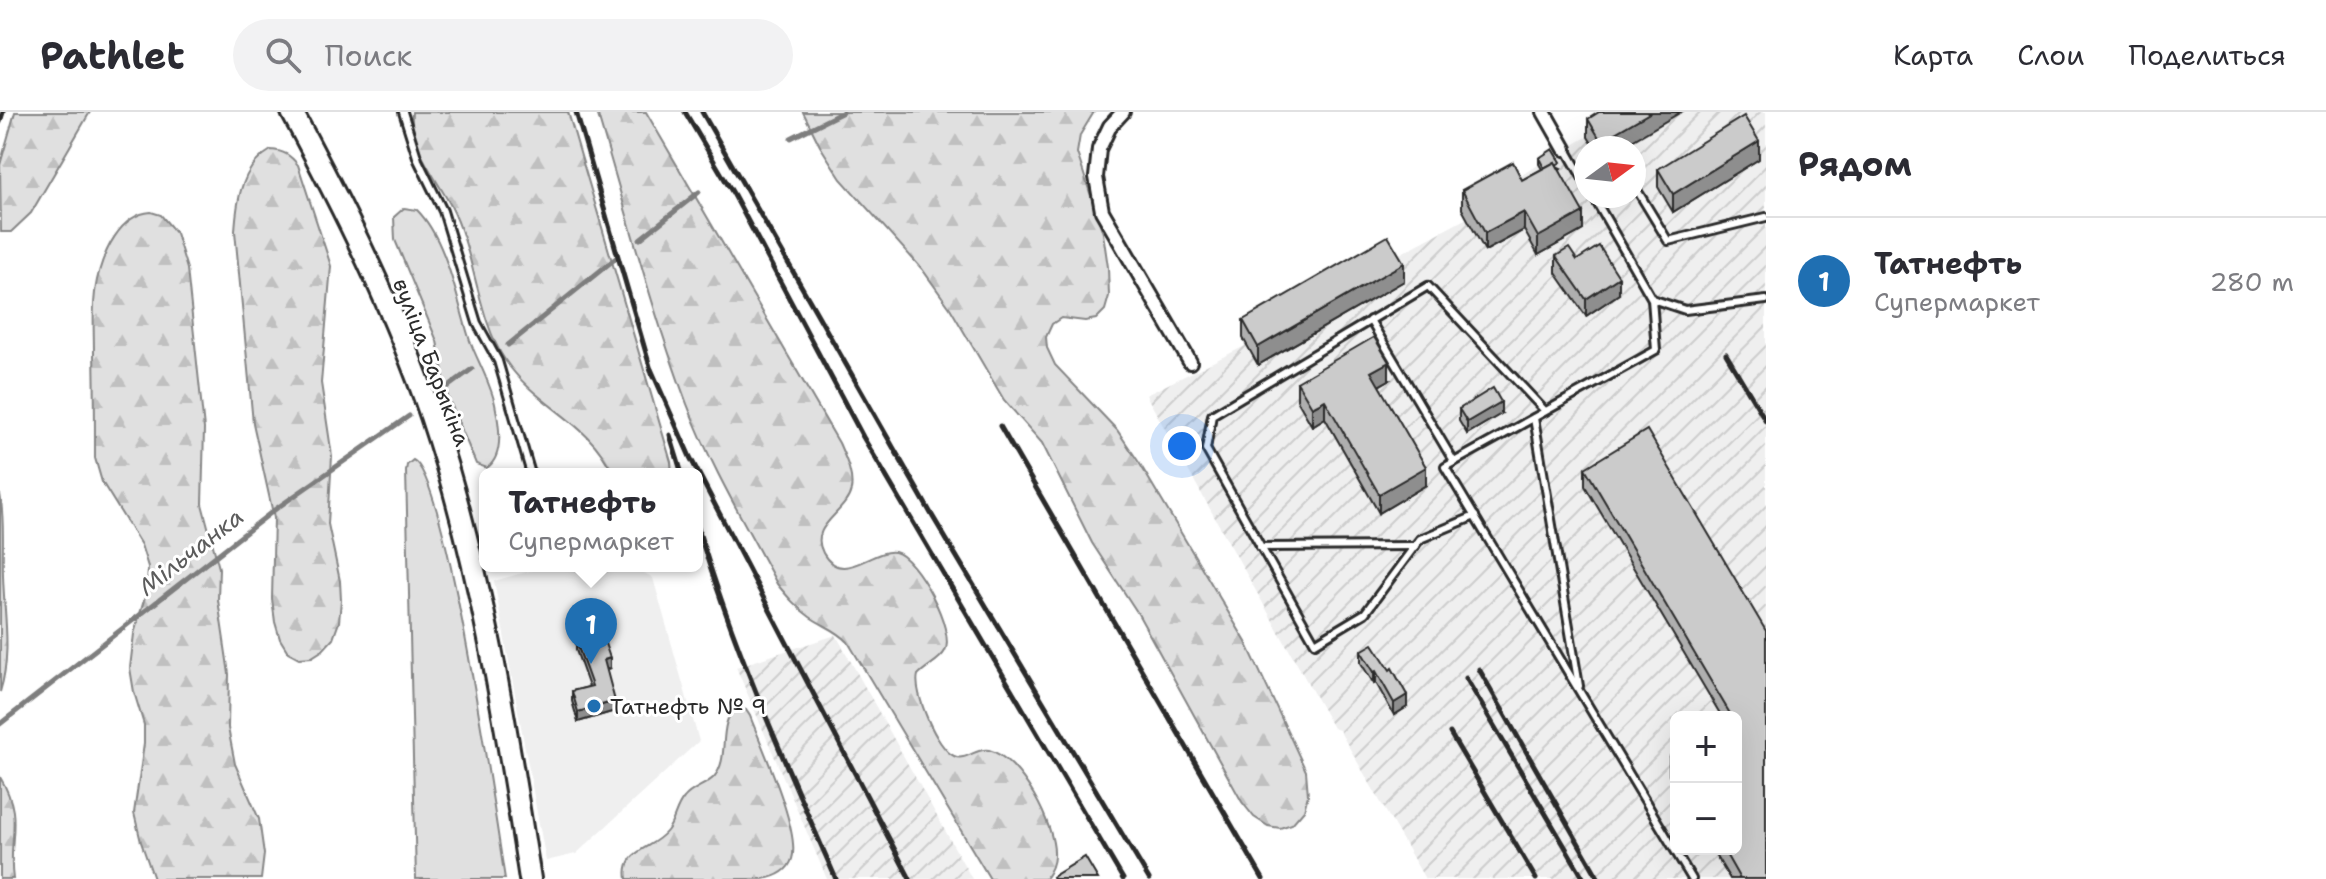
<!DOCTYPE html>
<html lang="ru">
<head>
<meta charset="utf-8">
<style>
  :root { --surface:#fff; --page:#f2f2f3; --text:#2b2b33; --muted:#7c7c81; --line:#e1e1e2; --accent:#1f6fb2 }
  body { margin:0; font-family:"Shantell Sans",sans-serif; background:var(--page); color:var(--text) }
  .controls { position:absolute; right:24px; bottom:24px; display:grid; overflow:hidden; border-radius:12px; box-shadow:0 8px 32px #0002 }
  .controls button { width:72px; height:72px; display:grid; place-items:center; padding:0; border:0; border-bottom:2px solid var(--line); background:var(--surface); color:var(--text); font:40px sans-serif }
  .compass { position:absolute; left:1574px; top:24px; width:72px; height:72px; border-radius:50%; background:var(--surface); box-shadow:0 8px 32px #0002; rotate:75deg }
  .you { position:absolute; left:1182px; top:334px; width:28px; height:28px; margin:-20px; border:6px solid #fff; border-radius:50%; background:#1a73e8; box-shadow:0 0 0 12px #1a73e833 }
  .badge { display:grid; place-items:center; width:52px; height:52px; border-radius:50%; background:var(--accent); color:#fff; font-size:26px; font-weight:700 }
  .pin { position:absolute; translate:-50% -66px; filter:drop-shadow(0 2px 4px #0008) }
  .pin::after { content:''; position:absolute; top:42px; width:28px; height:24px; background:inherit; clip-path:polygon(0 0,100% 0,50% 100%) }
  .popup { position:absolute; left:479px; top:356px; width:224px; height:104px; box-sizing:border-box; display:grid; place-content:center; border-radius:12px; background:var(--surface); filter:drop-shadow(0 2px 6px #0005); font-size:26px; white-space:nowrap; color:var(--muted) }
  .popup b { font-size:30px; color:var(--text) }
  .popup::after { content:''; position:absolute; left:50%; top:100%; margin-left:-16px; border:16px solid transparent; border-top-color:var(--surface) }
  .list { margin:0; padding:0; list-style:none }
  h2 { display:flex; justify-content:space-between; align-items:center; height:104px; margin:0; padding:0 32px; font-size:34px }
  h2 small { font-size:26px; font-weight:400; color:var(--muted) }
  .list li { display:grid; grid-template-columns:52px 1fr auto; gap:24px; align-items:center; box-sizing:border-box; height:128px; padding:0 32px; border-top:2px solid var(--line) }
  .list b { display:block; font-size:30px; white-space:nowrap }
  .list p { margin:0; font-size:26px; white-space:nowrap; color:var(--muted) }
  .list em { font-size:26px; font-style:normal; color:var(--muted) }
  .icon { flex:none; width:44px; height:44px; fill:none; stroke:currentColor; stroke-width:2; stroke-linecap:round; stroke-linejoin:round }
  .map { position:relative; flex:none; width:1766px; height:767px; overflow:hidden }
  header { display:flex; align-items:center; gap:48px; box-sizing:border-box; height:112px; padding:0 40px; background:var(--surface); border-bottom:2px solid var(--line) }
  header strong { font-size:38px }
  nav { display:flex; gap:44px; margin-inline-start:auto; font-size:28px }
  .search { width:560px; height:72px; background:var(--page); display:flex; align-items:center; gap:20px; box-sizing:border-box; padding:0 28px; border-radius:44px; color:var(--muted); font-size:30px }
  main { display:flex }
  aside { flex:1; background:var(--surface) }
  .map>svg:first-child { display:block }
  .built { fill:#efefef }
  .industrial { fill:url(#industrial-furrows); fill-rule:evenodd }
  .grass { fill:#e0e0e0; stroke:#868686; stroke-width:2 }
  .forest { fill:url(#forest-firs); stroke:#868686; stroke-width:2 }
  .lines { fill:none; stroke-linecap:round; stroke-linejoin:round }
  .stream { stroke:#7e7e7e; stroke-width:5 }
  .lane-casing { stroke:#2b2b2b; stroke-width:12 }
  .street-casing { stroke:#2b2b2b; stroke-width:18 }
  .primary-casing { stroke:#2b2b2b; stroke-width:26 }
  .lane { stroke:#fff; stroke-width:6 }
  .street { stroke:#fff; stroke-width:12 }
  .primary { stroke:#fff; stroke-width:20 }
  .rail { stroke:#2b2b2b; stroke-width:5 }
  .wall { fill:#afafaf; stroke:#2b2b2b; stroke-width:2 }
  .shaded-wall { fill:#8e8e8e; stroke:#2b2b2b; stroke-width:2 }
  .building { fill:#cbcbcb; stroke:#2b2b2b; stroke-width:2 }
  .poi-dot { fill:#1f6fb2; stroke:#fff; stroke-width:3 }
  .labels { text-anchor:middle; stroke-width:6; stroke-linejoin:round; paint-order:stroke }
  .street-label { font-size:22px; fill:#2b2b2b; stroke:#fff }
  .poi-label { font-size:22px; fill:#2b2b2b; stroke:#fff; text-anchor:start }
  .water-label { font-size:24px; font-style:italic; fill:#5c5c5c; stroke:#fff }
</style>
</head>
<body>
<header>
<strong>Pathlet</strong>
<div class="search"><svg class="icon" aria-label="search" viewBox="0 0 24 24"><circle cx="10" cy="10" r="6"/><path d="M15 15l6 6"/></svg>Поиск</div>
<nav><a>Карта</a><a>Слои</a><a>Поделиться</a></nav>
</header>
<main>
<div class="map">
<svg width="1766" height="767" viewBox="0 0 1766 767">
  <defs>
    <pattern id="industrial-furrows" width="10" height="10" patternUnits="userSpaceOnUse" patternTransform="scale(2)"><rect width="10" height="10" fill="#efefef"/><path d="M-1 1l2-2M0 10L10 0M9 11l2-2" fill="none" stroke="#cdcdcd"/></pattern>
    <pattern id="forest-firs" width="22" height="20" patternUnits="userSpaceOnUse" patternTransform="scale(2)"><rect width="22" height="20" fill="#e0e0e0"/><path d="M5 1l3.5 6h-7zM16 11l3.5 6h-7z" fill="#c0c0c0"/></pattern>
  </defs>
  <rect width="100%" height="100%" fill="#fff"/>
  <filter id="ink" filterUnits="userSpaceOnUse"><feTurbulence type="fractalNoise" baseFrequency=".0125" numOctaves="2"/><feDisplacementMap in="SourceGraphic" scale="16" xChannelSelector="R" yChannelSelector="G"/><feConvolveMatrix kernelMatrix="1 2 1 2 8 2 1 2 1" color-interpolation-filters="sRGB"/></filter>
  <g filter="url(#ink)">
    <path class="built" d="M548,454h85l20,12 46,163 -123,113 -30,7 -52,-280z"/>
    <g class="industrial">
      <path d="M1630,0h136v767h-341l-86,-149 -6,-2 -187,-333 99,-49 -2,-8 224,-120 -5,-9zM1586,36h48v48h-48zM1676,605h60v132h-60z"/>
      <path d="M836,523l136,244h-145l-91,-212z"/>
    </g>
    <g class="grass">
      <path d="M404,96l13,2c30,30 40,91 53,131 8,21 20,41 25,63 4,19 10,51 -8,64l-11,-4 -28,-67 -11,-56 -42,-101 -1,-23z"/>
      <path d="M413,348c34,15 83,364 92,419h-89l-10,-408 1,-6z"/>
    </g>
    <g class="forest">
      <path d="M15,0h75l-59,101 -20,19h-10l-1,-67z"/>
      <path d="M412,0h156l103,350 1,12h-59c-25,-55 -76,-66 -108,-114 -27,-40 -30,-107 -54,-154 -15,-29 -42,-59 -39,-94z"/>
      <path d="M597,0h49l193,331c6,14 15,32 12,47 -5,24 -43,35 -28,63 19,34 49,-5 72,-1 21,4 61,79 50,99 -5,10 -19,15 -27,24 -5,17 19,74 36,81 12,6 22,-9 35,-6 31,8 67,76 65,106 0,9 -4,16 -9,23h-55l-142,-237c-11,-12 -25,-16 -38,-25 -13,-9 -23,-21 -33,-33 -31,-59 -66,-117 -90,-180 -36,-95 -61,-195 -90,-292z"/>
      <path d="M803,0h291l-14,23 -3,18 26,80 5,34 1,29 -4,14 -9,9 -11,2 -24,-3 -9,6 -6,13 1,11 8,17 62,65 23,34 106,178 60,129 2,24 -4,15 -12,14 -12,4 -12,-2 -14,-9 -12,-15 -105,-190 -45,-69 -50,-100 -38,-43 -54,-92 -28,-39 -81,-90 -21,-33z"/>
      <path d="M271,38c13,1 19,5 27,15l33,101 -10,117 11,73 -4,68 12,57 1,19 -2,22 -6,17 -10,11 -11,7 -13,1 -11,-6 -8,-13 -5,-17 -3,-23 2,-81 -21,-95 -18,-192c2,-31 6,-64 36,-81z"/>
      <path d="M151,100l10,3 15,18 11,36 17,160 -2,75 17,64 -1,32 11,74 -1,54 7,36 24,55 5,35 -3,25h-107l-13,-37 -7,-29 10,-69v-19l-10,-33 -4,-24 4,-34 13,-44 1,-23 -7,-22 -39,-63 -7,-24c0,-35 0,-69 -1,-104 0,-25 -2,-50 3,-74 6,-27 23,-66 54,-68z"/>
      <path d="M0,382c5,27 2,53 3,81 1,40 9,78 -3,117z"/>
      <path d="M736,596l10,2 4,6c11,29 51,116 42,143 -4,13 -17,18 -29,20h-136c-5,-30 25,-29 40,-48 8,-10 8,-23 17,-33 8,-10 21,-12 30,-21 17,-19 2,-53 22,-69z"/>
      <path d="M0,665c25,42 7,60 13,102h-13z"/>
    </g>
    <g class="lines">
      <g class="stream">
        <path d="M791,26l52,-26"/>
        <path d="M640,127l59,-47"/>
        <path d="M508,233l108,-87"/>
        <path d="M442,279l30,-22"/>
        <path d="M0,612l277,-216 132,-92"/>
      </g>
      <defs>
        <g id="lane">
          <path d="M403,0l15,48 25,51 34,112 21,38 33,113"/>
          <path d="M1566,37l20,35"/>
          <path d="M1634,73l34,56 98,-24"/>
          <path d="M1593,84l59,103 33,11 81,-10"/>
          <path d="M1652,187l4,51 -211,117 247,412"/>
          <path d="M1370,208l84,142"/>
          <path d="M1534,306l45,268"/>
          <path d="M1475,404l-55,23 -55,74 -50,30 -109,-194 6,-34 216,-129 117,125"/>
          <path d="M1260,435l155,-1"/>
        </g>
        <g id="street">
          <path d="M1123,0l-13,14 -11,23 -3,28 6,34 88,151"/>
          <path d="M1544,0l21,37"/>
        </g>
        <path id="primary" d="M292,0c52,97 103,199 139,304 50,149 75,308 99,463"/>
      </defs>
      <use href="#lane" class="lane-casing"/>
      <use href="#street" class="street-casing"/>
      <use href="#primary" class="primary-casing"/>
      <use href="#lane" class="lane"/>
      <use href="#street" class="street"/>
      <use href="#primary" class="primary"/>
      <g class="rail">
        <path d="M576,0l77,265"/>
        <path d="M685,0l49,83 129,242 260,442"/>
        <path d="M702,0l231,405 216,362"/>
        <path d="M0,10l3,-10"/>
        <path d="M1726,242l40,67"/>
        <path d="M651,257l39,88 220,422"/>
        <path d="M1000,314l263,453"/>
        <path d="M670,323l12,39"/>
        <path d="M697,413c36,122 88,238 139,354"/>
        <path d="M1479,557l120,210"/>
        <path d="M1466,566l118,201"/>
        <path d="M1450,621l86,146"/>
      </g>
    </g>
    <g class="wall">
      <path d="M1588,7l32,29h-25l-7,-11z"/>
      <path d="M1539,46l22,10 -2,1 24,61 -45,25 -14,-25 -39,21 -23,-42v-19l60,-10 20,-11 -3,-5z"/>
      <path d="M1759,47l-86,53 -15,-25v-18z"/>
      <path d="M1556,144l21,4 42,34 -33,22 -30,-43z"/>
      <path d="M1404,169l-146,84 -15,-27v-18z"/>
      <path d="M1389,268l-10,6 47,99 -47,28 -54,-95 -13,8 -15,-26v-18z"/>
      <path d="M1459,297l42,5 -34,20 -8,-13z"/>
      <path d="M1585,356l181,163v248h-36l-18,-30h24v-132h-14l-137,-231z"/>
      <path d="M576,529l34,27 -4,1 9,42 -37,11 -6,-21v-10l17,-4 -13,-37z"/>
      <path d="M1361,539l46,56 -13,8 -18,-32 -2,1 -13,-21z"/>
      <path d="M1676,641v34l-7,-12v-18z"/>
    </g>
    <g class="shaded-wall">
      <path d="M1651,0h30l-61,36h-19v-7z"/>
      <path d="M1759,29v18l-86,53v-18z"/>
      <path d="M1524,100v18l-39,21v-18z"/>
      <path d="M1583,100v18l-45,25v-18z"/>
      <path d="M1404,151v18l-146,84v-18z"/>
      <path d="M1619,165v17l-33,22v-17z"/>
      <path d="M1389,250v18l-18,10v-18z"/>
      <path d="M1325,288v18l-13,8v-19z"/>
      <path d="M1501,290v12l-34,20v-12z"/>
      <path d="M1426,355v18l-47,28v-19z"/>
      <path d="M610,546v10l-6,2v-10z"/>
      <path d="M1376,559v12l-2,1v-12z"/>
      <path d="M1407,583v12l-13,8v-12z"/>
      <path d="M615,589v10l-37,11v-10z"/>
    </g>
    <g class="building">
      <path d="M1599,0h52l-50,29 -13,-22z"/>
      <path d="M1744,4l15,25 -86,53 -15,-25z"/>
      <path d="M1553,37l8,13 -5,3 -1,-3 -11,6 -5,-10z"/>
      <path d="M1513,50l9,18 33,-18 28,50 -45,25 -14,-25 -39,21 -23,-43z"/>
      <path d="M1388,124l16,27 -146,84 -15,-27z"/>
      <path d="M1599,134l20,31 -33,22 -30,-43 13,-8 8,12z"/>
      <path d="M1374,225l15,25 -18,10 55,95 -47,27 -54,-94 -13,7 -15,-25z"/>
      <path d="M1493,276l8,14 -34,20 -8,-13z"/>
      <path d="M1647,318l119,201v248h-26l-17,-30h13v-132h-4l-147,-249z"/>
      <path d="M601,520l9,26 -6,2 11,41 -37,11 -6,-21 20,-5 -16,-45z"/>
      <path d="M1373,532l17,26 2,-2 15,27 -13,8 -18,-32 -2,1 -13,-21z"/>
      <path d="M1676,641v16l-7,-12z"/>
      <path d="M1085,745l13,22h-45l-1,-2z"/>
    </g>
  </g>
  <circle class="poi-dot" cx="594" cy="594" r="8"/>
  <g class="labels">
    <g class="street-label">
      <text transform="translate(432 250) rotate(69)" y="8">вуліца Барыкіна</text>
    </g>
    <g class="poi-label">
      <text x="610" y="602">Татнефть № 9</text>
    </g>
    <g class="water-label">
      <text transform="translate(191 440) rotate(-38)" y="8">Мільчанка</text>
    </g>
  </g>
</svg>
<div class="controls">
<button>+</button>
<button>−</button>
</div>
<svg class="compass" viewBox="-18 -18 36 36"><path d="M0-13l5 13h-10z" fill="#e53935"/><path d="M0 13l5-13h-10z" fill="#7c7c81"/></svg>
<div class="you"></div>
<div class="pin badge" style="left:591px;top:552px">1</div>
<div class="popup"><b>Татнефть</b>Супермаркет</div>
</div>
<aside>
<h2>Рядом<small></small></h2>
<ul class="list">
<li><span class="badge">1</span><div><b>Татнефть</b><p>Супермаркет</p></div><em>280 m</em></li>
</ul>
</aside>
</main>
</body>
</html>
